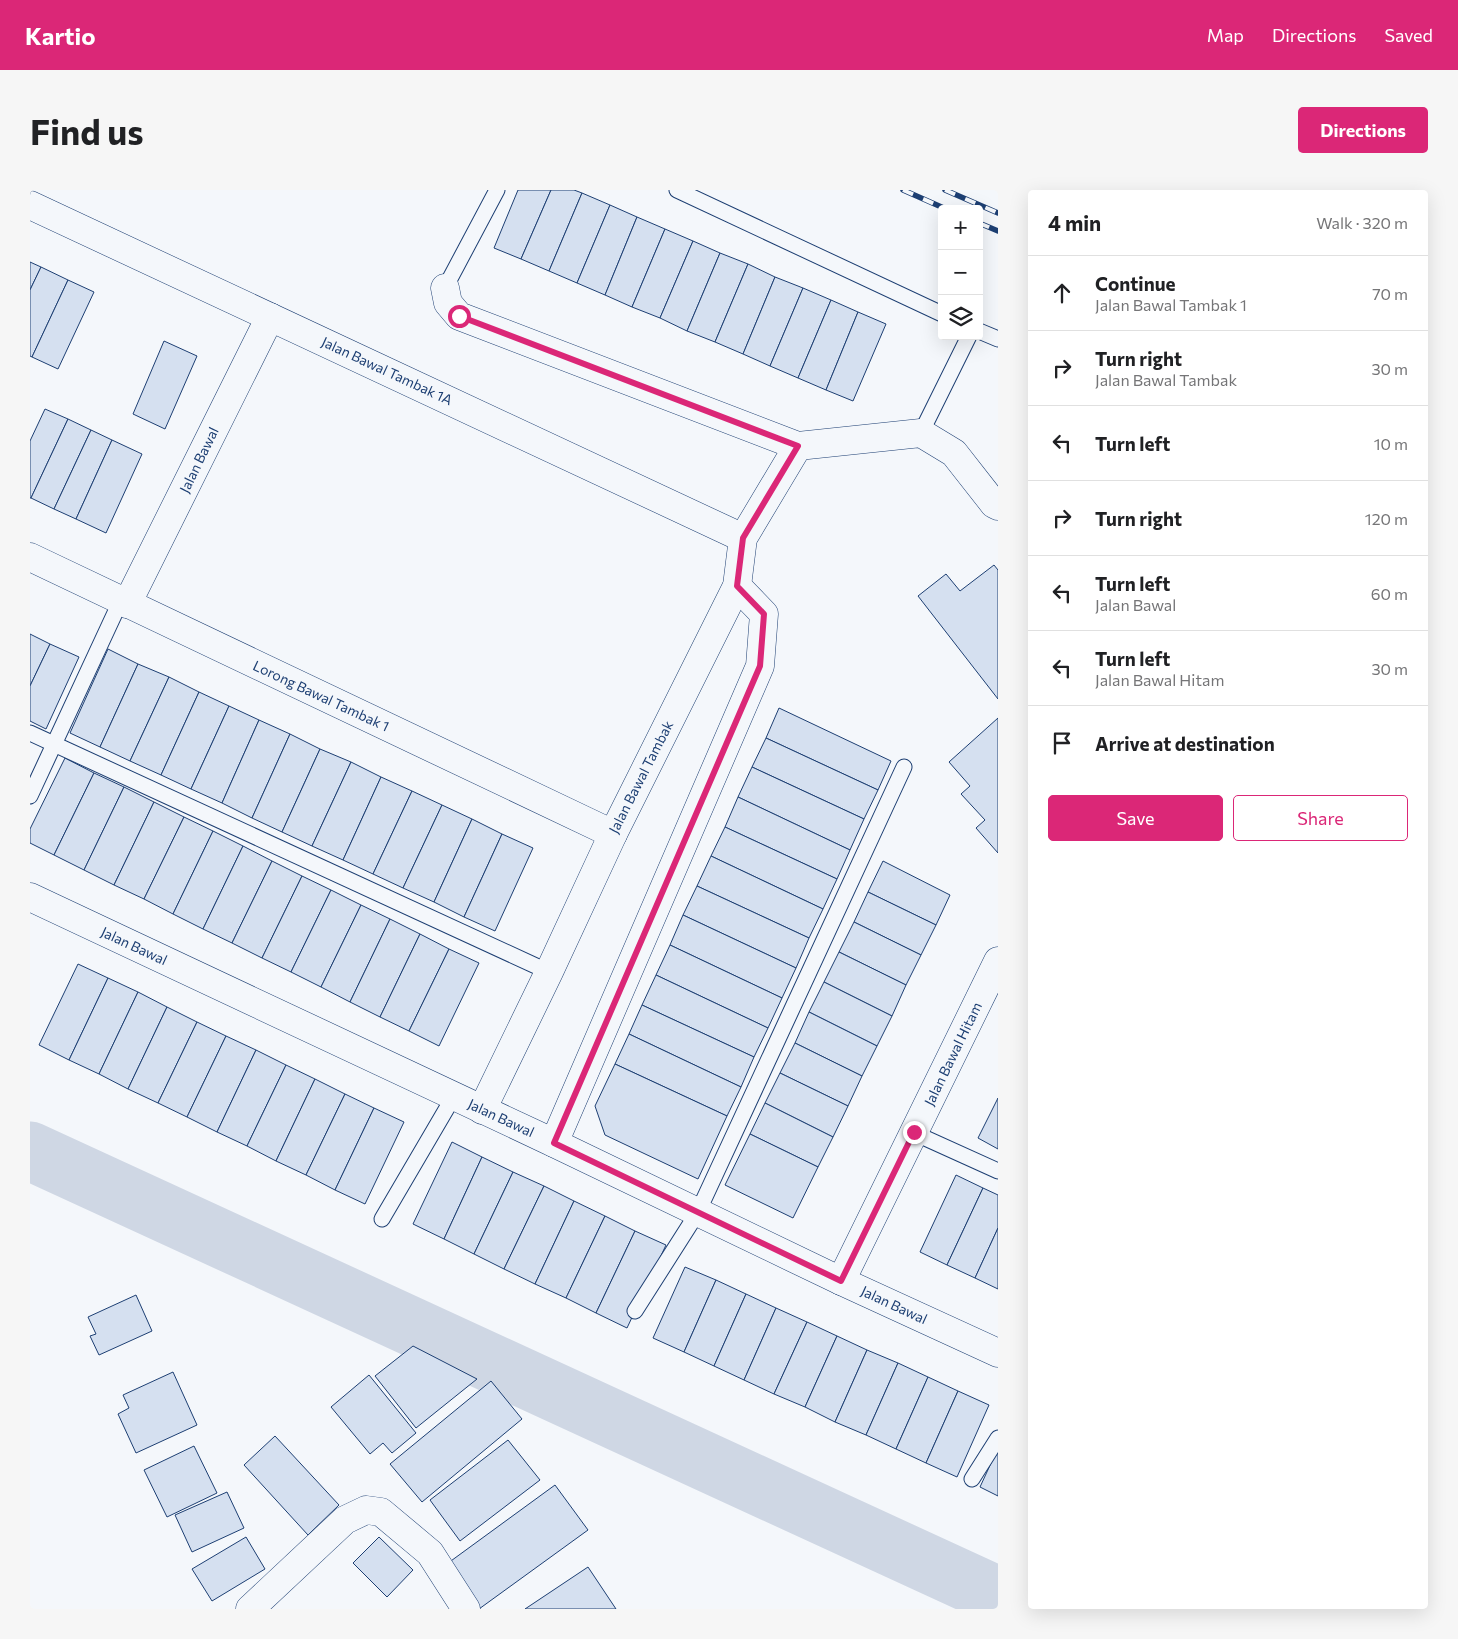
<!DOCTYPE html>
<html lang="en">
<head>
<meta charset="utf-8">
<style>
  :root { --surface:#fff; --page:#f6f6f6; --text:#202124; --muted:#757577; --line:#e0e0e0; --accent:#db2777 }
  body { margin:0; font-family:Commissioner,sans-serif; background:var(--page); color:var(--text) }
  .controls { position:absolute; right:15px; top:15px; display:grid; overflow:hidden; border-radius:5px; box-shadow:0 5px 20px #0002 }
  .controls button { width:45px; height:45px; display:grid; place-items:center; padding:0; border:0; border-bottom:1px solid var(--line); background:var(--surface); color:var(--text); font:25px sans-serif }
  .stop { position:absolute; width:15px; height:15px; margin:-11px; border:4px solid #db2777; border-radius:50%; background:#fff }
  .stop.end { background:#db2777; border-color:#fff; box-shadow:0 1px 5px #0008 }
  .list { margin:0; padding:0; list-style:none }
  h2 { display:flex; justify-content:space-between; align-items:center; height:65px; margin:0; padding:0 20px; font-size:21px }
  h2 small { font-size:16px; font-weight:400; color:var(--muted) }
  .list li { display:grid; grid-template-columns:32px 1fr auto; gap:15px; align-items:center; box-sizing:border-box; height:75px; padding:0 20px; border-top:1px solid var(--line) }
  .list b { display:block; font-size:19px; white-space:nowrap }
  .list p { margin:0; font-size:16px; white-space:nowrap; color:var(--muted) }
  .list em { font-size:16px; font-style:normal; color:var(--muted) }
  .actions { display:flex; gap:10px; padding:15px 20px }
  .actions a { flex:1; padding:11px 0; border:1px solid var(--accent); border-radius:5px; text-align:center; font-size:18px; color:var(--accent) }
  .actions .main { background:var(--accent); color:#fff }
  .icon { flex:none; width:28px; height:28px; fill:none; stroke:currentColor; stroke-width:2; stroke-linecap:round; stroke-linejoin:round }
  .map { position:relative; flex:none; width:968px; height:1419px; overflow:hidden; border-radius:5px }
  header { display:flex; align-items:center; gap:30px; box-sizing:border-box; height:70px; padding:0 25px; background:var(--accent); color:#fff }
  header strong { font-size:24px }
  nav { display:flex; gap:28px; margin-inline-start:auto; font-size:18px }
  .intro { display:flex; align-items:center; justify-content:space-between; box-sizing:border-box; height:120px; padding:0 30px }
  h1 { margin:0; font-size:35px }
  .button { padding:12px 22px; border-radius:5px; background:var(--accent); color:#fff; font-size:18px; font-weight:700 }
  main { display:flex; gap:30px; padding:0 30px }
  aside { flex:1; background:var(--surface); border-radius:5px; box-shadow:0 5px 20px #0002 }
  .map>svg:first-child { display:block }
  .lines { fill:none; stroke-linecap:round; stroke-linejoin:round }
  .river { stroke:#cfd7e4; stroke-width:59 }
  .building { fill:#d5e0f0; stroke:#1d3f73 }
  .lane-casing { stroke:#1d3f73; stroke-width:17 }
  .street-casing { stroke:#1d3f73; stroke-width:29 }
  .lane { stroke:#f4f7fb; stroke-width:15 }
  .street { stroke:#f4f7fb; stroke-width:28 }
  .rail-casing { stroke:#1d3f73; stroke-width:5.5 }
  .rail { stroke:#f4f7fb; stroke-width:4; stroke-dasharray:11; stroke-linecap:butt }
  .route { stroke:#db2777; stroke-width:6 }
  .labels { text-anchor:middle; stroke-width:4; stroke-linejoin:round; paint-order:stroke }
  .street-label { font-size:14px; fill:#1d3f73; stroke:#f4f7fb }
</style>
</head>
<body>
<header>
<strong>Kartio</strong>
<nav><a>Map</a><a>Directions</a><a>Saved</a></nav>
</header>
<div class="intro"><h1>Find us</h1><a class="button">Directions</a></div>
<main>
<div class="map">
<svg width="968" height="1419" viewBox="0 0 968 1419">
  <rect width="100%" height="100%" fill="#f4f7fb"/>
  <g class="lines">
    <path class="river" d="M0,961l968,445"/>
  </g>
  <g class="building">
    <path d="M488,0h33l-30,69 -27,-11z"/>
    <path d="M521,0h23l8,3 -33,78 -28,-12z"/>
    <path d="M552,3l28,12 -33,78 -28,-12z"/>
    <path d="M580,15l27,12 -32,78 -28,-12z"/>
    <path d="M607,27l28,12 -33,78 -27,-12z"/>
    <path d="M635,39l28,12 -33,77 -28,-11z"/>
    <path d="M663,51l27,12 -33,78 -27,-13z"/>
    <path d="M690,63l28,11 -33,78 -28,-11z"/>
    <path d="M0,72l11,5 -11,23z"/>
    <path d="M718,74l27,13 -32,77 -28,-12z"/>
    <path d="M11,77l27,13 -36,77 -2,-1v-66z"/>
    <path d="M745,87l28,11 -33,78 -27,-12z"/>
    <path d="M38,90l26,12 -36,77 -26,-12z"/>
    <path d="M773,98l28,12 -33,78 -28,-12z"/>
    <path d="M801,110l27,12 -32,78 -28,-12z"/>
    <path d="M828,122l28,12 -33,77 -27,-11z"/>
    <path d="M134,151l33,15 -32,73 -32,-15z"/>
    <path d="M15,219l23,10 -37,79h-1v-57z"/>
    <path d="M38,229l23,11 -37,79 -23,-11z"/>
    <path d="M61,240l21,10 -36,79 -22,-10z"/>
    <path d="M82,250l30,14 -36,79 -30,-14z"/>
    <path d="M964,375l4,5v129l-80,-103 28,-22 14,17z"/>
    <path d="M0,444l20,10 -20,42z"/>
    <path d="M20,454l29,13 -33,72 -16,-8v-35z"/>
    <path d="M78,459l30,15 -38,83 -30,-14z"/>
    <path d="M108,474l31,13 -39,84 -30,-14z"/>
    <path d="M139,487l30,15 -38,83 -31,-14z"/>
    <path d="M169,502l30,14 -38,83 -30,-14z"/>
    <path d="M199,516l30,14 -37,83 -31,-14z"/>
    <path d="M749,518l112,53 -13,29 -112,-52z"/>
    <path d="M968,528v135l-22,-25 9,-8 -24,-26 9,-8 -21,-24z"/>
    <path d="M229,530l31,14 -38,84 -30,-15z"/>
    <path d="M260,544l30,15 -38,83 -30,-14z"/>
    <path d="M736,548l112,52 -14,29 -112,-52z"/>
    <path d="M290,559l31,13 -39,84 -30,-14z"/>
    <path d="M35,568l29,15 -40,82 -24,-12v-14z"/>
    <path d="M321,572l30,15 -38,83 -31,-14z"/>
    <path d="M722,577l112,52 -14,31 -112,-53z"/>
    <path d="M64,583l30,14 -40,83 -30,-15z"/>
    <path d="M351,587l31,14 -39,83 -30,-14z"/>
    <path d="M94,597l30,15 -40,83 -30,-15z"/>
    <path d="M382,601l30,14 -39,83 -30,-14z"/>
    <path d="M708,607l112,53 -13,29 -112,-52z"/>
    <path d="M124,612l30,15 -40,82 -30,-14z"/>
    <path d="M412,615l30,14 -38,83 -31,-14z"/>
    <path d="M154,627l29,14 -40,83 -29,-15z"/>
    <path d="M442,629l30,15 -38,83 -30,-15z"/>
    <path d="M695,637l112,52 -14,30 -112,-53z"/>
    <path d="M183,641l30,15 -40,83 -30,-15z"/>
    <path d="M472,644l31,14 -38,83 -31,-14z"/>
    <path d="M213,656l29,15 -40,82 -29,-14z"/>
    <path d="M681,666l112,53 -14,29 -112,-52z"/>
    <path d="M242,671l30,15 -40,82 -30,-15z"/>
    <path d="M853,671l67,34 -14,30 -68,-33z"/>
    <path d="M272,686l29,14 -40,82 -29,-14z"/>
    <path d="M667,696l112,52 -13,30 -113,-53z"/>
    <path d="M301,700l30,15 -40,82 -30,-15z"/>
    <path d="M838,702l68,33 -15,30 -67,-33z"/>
    <path d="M331,715l29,14 -40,83 -29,-15z"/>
    <path d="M653,725l113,53 -14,30 -112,-53z"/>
    <path d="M360,729l30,15 -40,83 -30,-15z"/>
    <path d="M824,732l67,33 -15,30 -67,-33z"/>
    <path d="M390,744l29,15 -40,82 -29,-14z"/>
    <path d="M640,755l112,53 -14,30 -112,-53z"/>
    <path d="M419,759l30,14 -40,83 -30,-15z"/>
    <path d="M809,762l67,33 -14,31 -68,-34z"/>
    <path d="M48,774l30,14 -39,82 -30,-15z"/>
    <path d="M626,785l112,53 -14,29 -112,-52z"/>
    <path d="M78,788l30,14 -39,82 -30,-14z"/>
    <path d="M794,792l68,34 -15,30 -68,-34z"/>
    <path d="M108,802l29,15 -39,82 -29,-15z"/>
    <path d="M612,815l112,52 -13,30 -112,-53z"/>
    <path d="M137,817l30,15 -39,81 -30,-14z"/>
    <path d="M779,822l68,34 -15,30 -67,-33z"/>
    <path d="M167,832l29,14 -39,81 -29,-14z"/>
    <path d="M599,844l112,53 -14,29 -112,-52z"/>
    <path d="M196,846l30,14 -39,82 -30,-15z"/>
    <path d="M765,853l67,33 -14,30 -68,-33z"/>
    <path d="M226,860l30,15 -39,81 -30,-14z"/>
    <path d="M585,874l112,52 -29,63 -93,-44 -10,-29z"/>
    <path d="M256,875l29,14 -39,82 -29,-15z"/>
    <path d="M750,883l68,33 -15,31 -68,-34z"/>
    <path d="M285,889l30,15 -39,81 -30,-14z"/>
    <path d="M315,904l29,14 -39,82 -29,-15z"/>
    <path d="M968,908v51l-20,-11z"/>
    <path d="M735,913l68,34 -15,30 -68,-33z"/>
    <path d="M344,918l30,14 -39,82 -30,-14z"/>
    <path d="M720,944l68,33 -25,51 -68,-33z"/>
    <path d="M422,952l30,15 -38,82 -31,-15z"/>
    <path d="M452,967l31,15 -39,82 -30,-15z"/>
    <path d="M483,982l31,14 -40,83 -30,-15z"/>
    <path d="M926,985l27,13 -36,77 -27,-13z"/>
    <path d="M514,996l30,15 -39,83 -31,-15z"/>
    <path d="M953,998l15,7v33l-23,50 -28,-13z"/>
    <path d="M544,1011l31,15 -39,82 -31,-14z"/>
    <path d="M575,1026l30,15 -39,82 -30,-15z"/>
    <path d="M968,1038v61l-23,-11z"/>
    <path d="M605,1041l31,14 -39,83 -31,-15z"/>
    <path d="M655,1077l31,13 -32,72 -31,-14z"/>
    <path d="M686,1090l30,14 -32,72 -30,-14z"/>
    <path d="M716,1104l30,14 -32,72 -30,-14z"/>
    <path d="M106,1105l16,36 -53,24 -9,-19 6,-2 -8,-17z"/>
    <path d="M746,1118l31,14 -33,72 -30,-14z"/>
    <path d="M777,1132l30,14 -32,71 -31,-13z"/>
    <path d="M807,1146l30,14 -32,72 -30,-15z"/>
    <path d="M383,1156l64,33 -61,49 -41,-52z"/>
    <path d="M837,1160l31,13 -32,72 -31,-13z"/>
    <path d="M868,1173l30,14 -32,72 -30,-14z"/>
    <path d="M143,1182l24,53 -61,28 -18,-39 11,-6 -6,-13z"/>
    <path d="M339,1185l47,58 -24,20 -9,-10 -13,11 -39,-47z"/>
    <path d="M898,1187l30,14 -32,72 -30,-14z"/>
    <path d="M461,1191l31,38 -100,83 -32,-38z"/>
    <path d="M928,1201l31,14 -32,72 -31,-14z"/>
    <path d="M245,1246l64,69 -31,30 -64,-70z"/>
    <path d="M478,1250l32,40 -80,61 -30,-41z"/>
    <path d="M164,1256l23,47 -50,24 -23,-47z"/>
    <path d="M968,1258v48l-18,-9z"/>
    <path d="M525,1295l33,45 -109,79 -35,-43z"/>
    <path d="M197,1302l17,36 -52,24 -17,-37z"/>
    <path d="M216,1347l19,32 -53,32 -20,-32z"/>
    <path d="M349,1347l34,33 -26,27 -34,-34z"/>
    <path d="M558,1377l28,42h-91z"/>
  </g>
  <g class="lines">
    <defs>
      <g id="lane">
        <path d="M647,0l265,124"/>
        <path d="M415,98l52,-98"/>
        <path d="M949,141l19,8"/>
        <path d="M891,243l48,-97"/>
        <path d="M0,543l519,239"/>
        <path d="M0,606l91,-196"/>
        <path d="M884,943l84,38"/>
        <path d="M352,1029l72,-123"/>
        <path d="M605,1121l63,-99 206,-445"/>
        <path d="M942,1289l26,-41"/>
      </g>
      <g id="street">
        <path d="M0,15l713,333"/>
        <path d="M415,98l3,15 11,13 339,130 123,-13 33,20 40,51 4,2"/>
        <path d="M0,367l583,277"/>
        <path d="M97,414l143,-287"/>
        <path d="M0,707l524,246 287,138 157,72"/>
        <path d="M452,920l67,-138 64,-138 124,-248 6,-48 55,-92"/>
        <path d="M524,953l206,-477 4,-52 -27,-28"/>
        <path d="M811,1091l157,-320"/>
        <path d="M220,1419l95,-89 21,-10 15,2 49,41 36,56"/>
      </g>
    </defs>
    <use href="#lane" class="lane-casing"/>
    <use href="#street" class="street-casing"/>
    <use href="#lane" class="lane"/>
    <use href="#street" class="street"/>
    <defs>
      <g id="rail">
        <path d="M873,0l43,19"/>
        <path d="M915,0l53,23"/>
        <path d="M949,33l19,8"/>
      </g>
    </defs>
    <use href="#rail" class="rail-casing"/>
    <use href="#rail" class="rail"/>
  </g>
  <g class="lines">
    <path class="route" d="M429,126l339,130 -55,92 -6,48 27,28 -4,52 -206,477 287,138 73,-149"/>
  </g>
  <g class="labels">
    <g class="street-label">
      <text transform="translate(357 181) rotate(25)" y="5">Jalan Bawal Tambak 1A</text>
      <text transform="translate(169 270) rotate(-64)" y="5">Jalan Bawal</text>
      <text transform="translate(291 506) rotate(25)" y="5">Lorong Bawal Tambak 1</text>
      <text transform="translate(611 587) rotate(-63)" y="5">Jalan Bawal Tambak</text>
      <text transform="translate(104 756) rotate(25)" y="5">Jalan Bawal</text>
      <text transform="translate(923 864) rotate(-64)" y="5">Jalan Bawal Hitam</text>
      <text transform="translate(471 928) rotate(25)" y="5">Jalan Bawal</text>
      <text transform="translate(864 1115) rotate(25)" y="5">Jalan Bawal</text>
    </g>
  </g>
</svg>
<div class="controls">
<button>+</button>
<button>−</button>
<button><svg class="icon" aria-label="layers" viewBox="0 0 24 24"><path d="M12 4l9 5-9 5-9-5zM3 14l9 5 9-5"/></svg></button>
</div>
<div class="stop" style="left:429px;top:126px"></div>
<div class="stop end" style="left:884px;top:942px"></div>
</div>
<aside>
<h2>4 min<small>Walk · 320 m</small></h2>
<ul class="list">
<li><svg class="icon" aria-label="ahead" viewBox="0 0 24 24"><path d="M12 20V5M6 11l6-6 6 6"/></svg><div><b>Continue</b><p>Jalan Bawal Tambak 1</p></div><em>70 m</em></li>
<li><svg class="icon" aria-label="right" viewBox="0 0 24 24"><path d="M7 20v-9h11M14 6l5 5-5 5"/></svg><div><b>Turn right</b><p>Jalan Bawal Tambak</p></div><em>30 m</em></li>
<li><svg class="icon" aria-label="left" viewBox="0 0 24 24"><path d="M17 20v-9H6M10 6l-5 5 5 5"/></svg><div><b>Turn left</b></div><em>10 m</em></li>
<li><svg class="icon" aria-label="right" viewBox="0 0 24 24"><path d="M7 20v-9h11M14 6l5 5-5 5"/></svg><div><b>Turn right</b></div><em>120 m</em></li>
<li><svg class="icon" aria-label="left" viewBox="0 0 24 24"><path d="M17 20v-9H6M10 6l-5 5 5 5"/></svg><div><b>Turn left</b><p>Jalan Bawal</p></div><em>60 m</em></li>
<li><svg class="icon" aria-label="left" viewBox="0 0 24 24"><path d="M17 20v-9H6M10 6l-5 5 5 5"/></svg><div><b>Turn left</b><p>Jalan Bawal Hitam</p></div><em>30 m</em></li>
<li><svg class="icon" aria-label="arrive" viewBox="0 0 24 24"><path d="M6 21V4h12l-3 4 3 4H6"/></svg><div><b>Arrive at destination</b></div></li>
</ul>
<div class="actions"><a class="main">Save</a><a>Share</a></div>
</aside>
</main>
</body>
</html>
